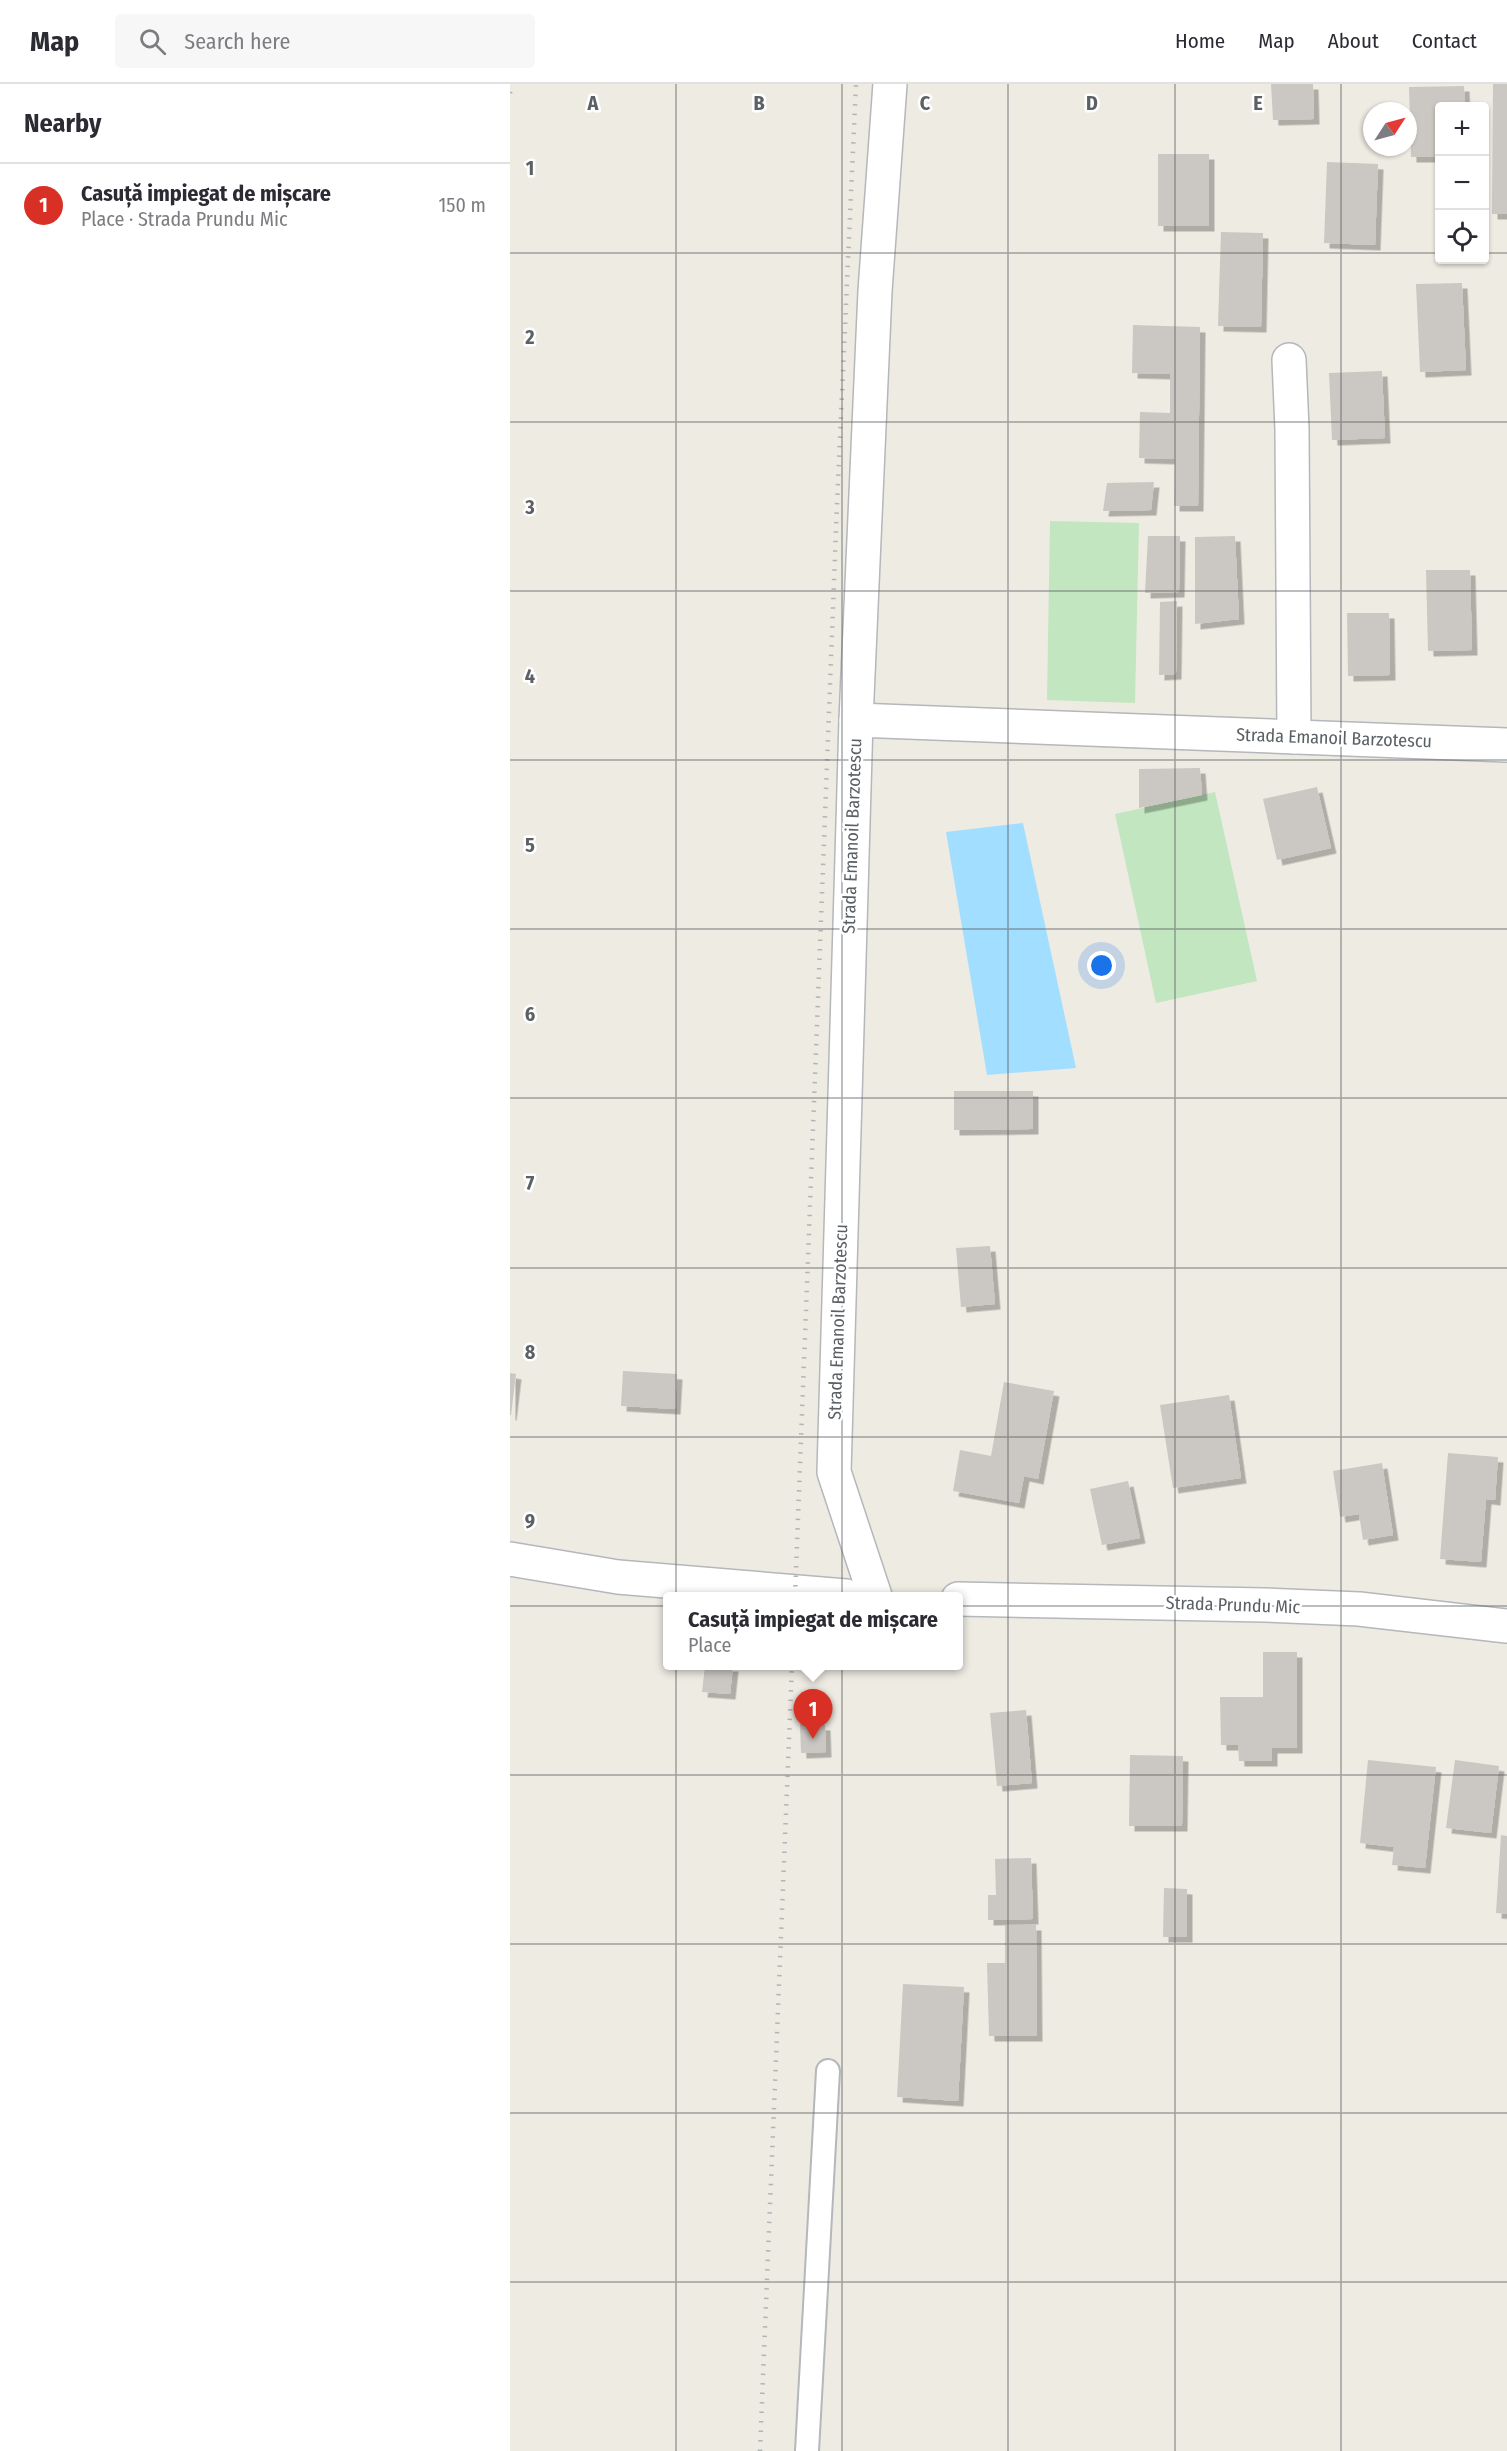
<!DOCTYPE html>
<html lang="en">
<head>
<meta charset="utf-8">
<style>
  :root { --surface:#fff; --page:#f7f7f7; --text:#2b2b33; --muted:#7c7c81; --line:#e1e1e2; --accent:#d93025 }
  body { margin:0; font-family:"Fira Sans Condensed",sans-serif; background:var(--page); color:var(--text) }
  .controls { position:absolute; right:18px; top:18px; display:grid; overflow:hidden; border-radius:6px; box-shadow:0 2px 4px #0004 }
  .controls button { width:54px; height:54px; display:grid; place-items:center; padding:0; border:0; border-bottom:2px solid var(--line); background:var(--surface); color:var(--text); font:30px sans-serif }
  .compass { position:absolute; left:853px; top:18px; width:54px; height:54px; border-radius:50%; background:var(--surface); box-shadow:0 2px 4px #0004; rotate:54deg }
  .you { position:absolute; left:592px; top:882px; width:21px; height:21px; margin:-15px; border:4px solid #fff; border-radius:50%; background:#1a73e8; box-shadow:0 0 0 9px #1a73e833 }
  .badge { display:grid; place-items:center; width:39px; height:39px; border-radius:50%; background:var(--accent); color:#fff; font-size:20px; font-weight:700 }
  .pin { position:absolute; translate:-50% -50px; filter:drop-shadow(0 2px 3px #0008) }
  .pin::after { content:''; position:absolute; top:32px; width:21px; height:18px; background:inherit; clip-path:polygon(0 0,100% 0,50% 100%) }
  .popup { position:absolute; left:153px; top:1508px; width:300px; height:78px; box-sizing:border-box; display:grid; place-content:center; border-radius:6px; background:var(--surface); filter:drop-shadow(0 2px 4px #0005); font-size:20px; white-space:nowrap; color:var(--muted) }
  .popup b { font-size:22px; color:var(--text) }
  .popup::after { content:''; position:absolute; left:50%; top:100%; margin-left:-12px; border:12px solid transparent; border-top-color:var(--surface) }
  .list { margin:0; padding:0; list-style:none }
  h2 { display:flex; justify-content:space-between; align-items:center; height:78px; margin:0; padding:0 24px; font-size:26px }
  h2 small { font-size:20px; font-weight:400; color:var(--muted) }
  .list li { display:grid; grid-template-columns:39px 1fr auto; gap:18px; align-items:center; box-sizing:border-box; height:84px; padding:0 24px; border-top:2px solid var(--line) }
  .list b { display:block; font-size:22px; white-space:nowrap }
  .list p { margin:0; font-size:20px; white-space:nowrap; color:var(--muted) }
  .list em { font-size:20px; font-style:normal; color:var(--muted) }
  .icon { flex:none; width:33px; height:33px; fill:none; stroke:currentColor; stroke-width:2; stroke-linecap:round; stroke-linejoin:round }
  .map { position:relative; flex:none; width:997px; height:2367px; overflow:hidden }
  header { display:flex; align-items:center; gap:36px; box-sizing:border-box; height:84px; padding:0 30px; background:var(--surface); border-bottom:2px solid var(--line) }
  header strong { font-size:28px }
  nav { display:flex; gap:33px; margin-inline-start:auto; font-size:21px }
  .search { width:420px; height:54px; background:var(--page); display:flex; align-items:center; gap:15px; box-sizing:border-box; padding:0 21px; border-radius:6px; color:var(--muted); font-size:22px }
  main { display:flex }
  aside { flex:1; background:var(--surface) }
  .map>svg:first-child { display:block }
  .green { fill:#c2e6bf }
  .water { fill:#a2deff }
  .building { fill:#cbc7c2; filter:url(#shadow) }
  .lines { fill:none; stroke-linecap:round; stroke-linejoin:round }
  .lane-casing { stroke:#b4b7bb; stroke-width:26 }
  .street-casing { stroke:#b4b7bb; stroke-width:36 }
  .lane { stroke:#fff; stroke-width:22 }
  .street { stroke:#fff; stroke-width:33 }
  .rail { stroke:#b2b3b4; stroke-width:4.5; stroke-dasharray:1.5 8; stroke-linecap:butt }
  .grid { fill:none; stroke:#5b6064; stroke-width:1.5; stroke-opacity:0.55 }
  .labels { text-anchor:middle; stroke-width:5; stroke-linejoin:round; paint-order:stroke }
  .street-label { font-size:18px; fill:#5b6064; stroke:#fff }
  .grid-label { font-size:20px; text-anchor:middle; font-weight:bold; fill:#5b6064; stroke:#fff; stroke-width:5; stroke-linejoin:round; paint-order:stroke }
</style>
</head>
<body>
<header>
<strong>Map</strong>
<div class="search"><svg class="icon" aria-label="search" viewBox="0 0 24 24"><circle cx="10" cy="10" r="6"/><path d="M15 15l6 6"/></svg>Search here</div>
<nav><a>Home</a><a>Map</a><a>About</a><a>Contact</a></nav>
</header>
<main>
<aside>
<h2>Nearby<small></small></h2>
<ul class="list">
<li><span class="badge">1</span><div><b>Casuță impiegat de mișcare</b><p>Place · Strada Prundu Mic</p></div><em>150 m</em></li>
</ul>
</aside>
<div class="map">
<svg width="997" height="2367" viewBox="0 0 997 2367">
  <defs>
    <filter id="shadow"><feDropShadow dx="5.5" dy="5.5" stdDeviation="0" flood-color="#0004"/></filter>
  </defs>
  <rect width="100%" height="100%" fill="#eeebe3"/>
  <g class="green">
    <path d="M540,437l89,2 -4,180 -88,-3z"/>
    <path d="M705,708l42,189 -101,22 -41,-189z"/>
  </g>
  <path class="water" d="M513,739l53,245 -89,7 -41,-243z"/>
  <g class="building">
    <path d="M761,0h42l1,35 -41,1z"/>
    <path d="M983,0h14v130h-15z"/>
    <path d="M954,2l1,20h-25v51h-29l-2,-70z"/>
    <rect x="648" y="70" width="51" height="72"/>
    <path d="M817,78l51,2 -3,81 -51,-2z"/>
    <path d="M711,148l42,1 -2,94 -43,-1z"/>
    <path d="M952,199l4,87 -46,2 -4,-88z"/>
    <path d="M623,241l67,2 -2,179h-24l1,-47 -36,-1 1,-46 30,1v-39l-38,-1z"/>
    <path d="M872,287l3,67 -53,2 -3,-67z"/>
    <path d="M644,398l-3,28 -48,1 4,-28z"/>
    <path d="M638,452h32l-1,56 -34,1z"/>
    <path d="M725,452l4,83 -44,5v-87z"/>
    <path d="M916,486h44l2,80 -44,1z"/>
    <path d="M667,517l-1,73 -17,1 1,-73z"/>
    <path d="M837,529h42l1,62 -42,1z"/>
    <path d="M690,684l2,27 -63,13v-39z"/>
    <path d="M807,703l14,61 -54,12 -14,-61z"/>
    <path d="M444,1007h79v38l-79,1z"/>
    <path d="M480,1162l5,58 -34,3 -5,-59z"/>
    <path d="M113,1287l54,3 -2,35 -54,-3z"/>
    <path d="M0,1289l6,1 -5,41h-1z"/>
    <path d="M494,1298l50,9 -16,88 -14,-3 -5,27 -66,-12 7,-41 31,6z"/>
    <path d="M719,1311l12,83 -68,10 -13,-83z"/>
    <path d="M938,1369l50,4 -3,43 -9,-1 -5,63 -41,-3z"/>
    <path d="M872,1379l11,72 -30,5 -4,-26 -19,3 -7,-46z"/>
    <path d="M618,1397l12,57 -38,7 -12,-56z"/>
    <path d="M753,1568h34v96h-25v13h-33l-1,-16h-17l-1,-48h43z"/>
    <path d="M195,1582h28l-3,28 -28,-2z"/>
    <path d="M516,1626l6,73 -35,3 -7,-73z"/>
    <path d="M290,1640l25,1 1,27 -25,1z"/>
    <path d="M620,1671l53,1 -1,70h-53z"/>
    <path d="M858,1676l68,7 -11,101 -33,-3 2,-18 -34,-4z"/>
    <path d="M945,1676l44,6 -8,67 -45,-5z"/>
    <path d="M991,1751l6,1v78l-11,-1z"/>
    <path d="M521,1774l2,61 -45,1v-25h8l-1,-36z"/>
    <path d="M654,1804l23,1v48h-24z"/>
    <path d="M495,1841h31l1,111h-48l-2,-73h18z"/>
    <path d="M393,1900l61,3 -6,114 -61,-4z"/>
  </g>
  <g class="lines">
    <defs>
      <path id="lane" d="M297,2367l21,-380"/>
      <g id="street">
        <path d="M779,276l3,69 2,308"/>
        <path d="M346,636l19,-429 15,-207"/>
        <path d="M0,1475l108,18 228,19"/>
        <path d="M365,1512l-41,-124 22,-752 651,25"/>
        <path d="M448,1515l306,6 95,4 148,17"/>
      </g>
    </defs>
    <use href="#lane" class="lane-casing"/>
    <use href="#street" class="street-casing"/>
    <use href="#lane" class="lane"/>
    <use href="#street" class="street"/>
    <g class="rail">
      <path d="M0,9l3,-9"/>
      <path d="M285,1512l42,-1092 19,-420"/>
      <path d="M250,2367l32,-785"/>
    </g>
  </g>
  <path class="grid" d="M166,0v2367M332,0v2367M498,0v2367M665,0v2367M831,0v2367M0,169h930M974,169h23M0,338h997M0,507h997M0,676h997M0,845h997M0,1014h997M0,1184h997M0,1353h997M0,1522h997M0,1691h997M0,1860h997M0,2029h997M0,2198h997"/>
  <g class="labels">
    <g class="street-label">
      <text transform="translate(824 654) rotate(2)" y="6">Strada Emanoil Barzotescu</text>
      <text transform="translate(342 752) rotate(-88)" y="6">Strada Emanoil Barzotescu</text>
      <text transform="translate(328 1238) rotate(-88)" y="6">Strada Emanoil Barzotescu</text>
      <text transform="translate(723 1521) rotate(2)" y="6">Strada Prundu Mic</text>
    </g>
  </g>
  <g class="grid-label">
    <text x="83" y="26">A</text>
    <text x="249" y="26">B</text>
    <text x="415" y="26">C</text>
    <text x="582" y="26">D</text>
    <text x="748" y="26">E</text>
    <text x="20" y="91">1</text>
    <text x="20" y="260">2</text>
    <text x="20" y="430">3</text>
    <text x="20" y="599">4</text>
    <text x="20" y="768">5</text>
    <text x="20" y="937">6</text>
    <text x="20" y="1106">7</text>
    <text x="20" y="1275">8</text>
    <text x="20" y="1444">9</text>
  </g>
</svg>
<div class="controls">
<button>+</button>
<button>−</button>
<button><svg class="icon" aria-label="locate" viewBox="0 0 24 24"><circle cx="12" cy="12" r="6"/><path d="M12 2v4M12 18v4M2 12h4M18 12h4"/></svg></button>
</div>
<svg class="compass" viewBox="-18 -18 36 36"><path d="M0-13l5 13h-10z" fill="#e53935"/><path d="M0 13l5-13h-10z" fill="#7c7c81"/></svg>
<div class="you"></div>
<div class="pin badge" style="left:303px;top:1655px">1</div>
<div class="popup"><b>Casuță impiegat de mișcare</b>Place</div>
</div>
</main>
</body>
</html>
